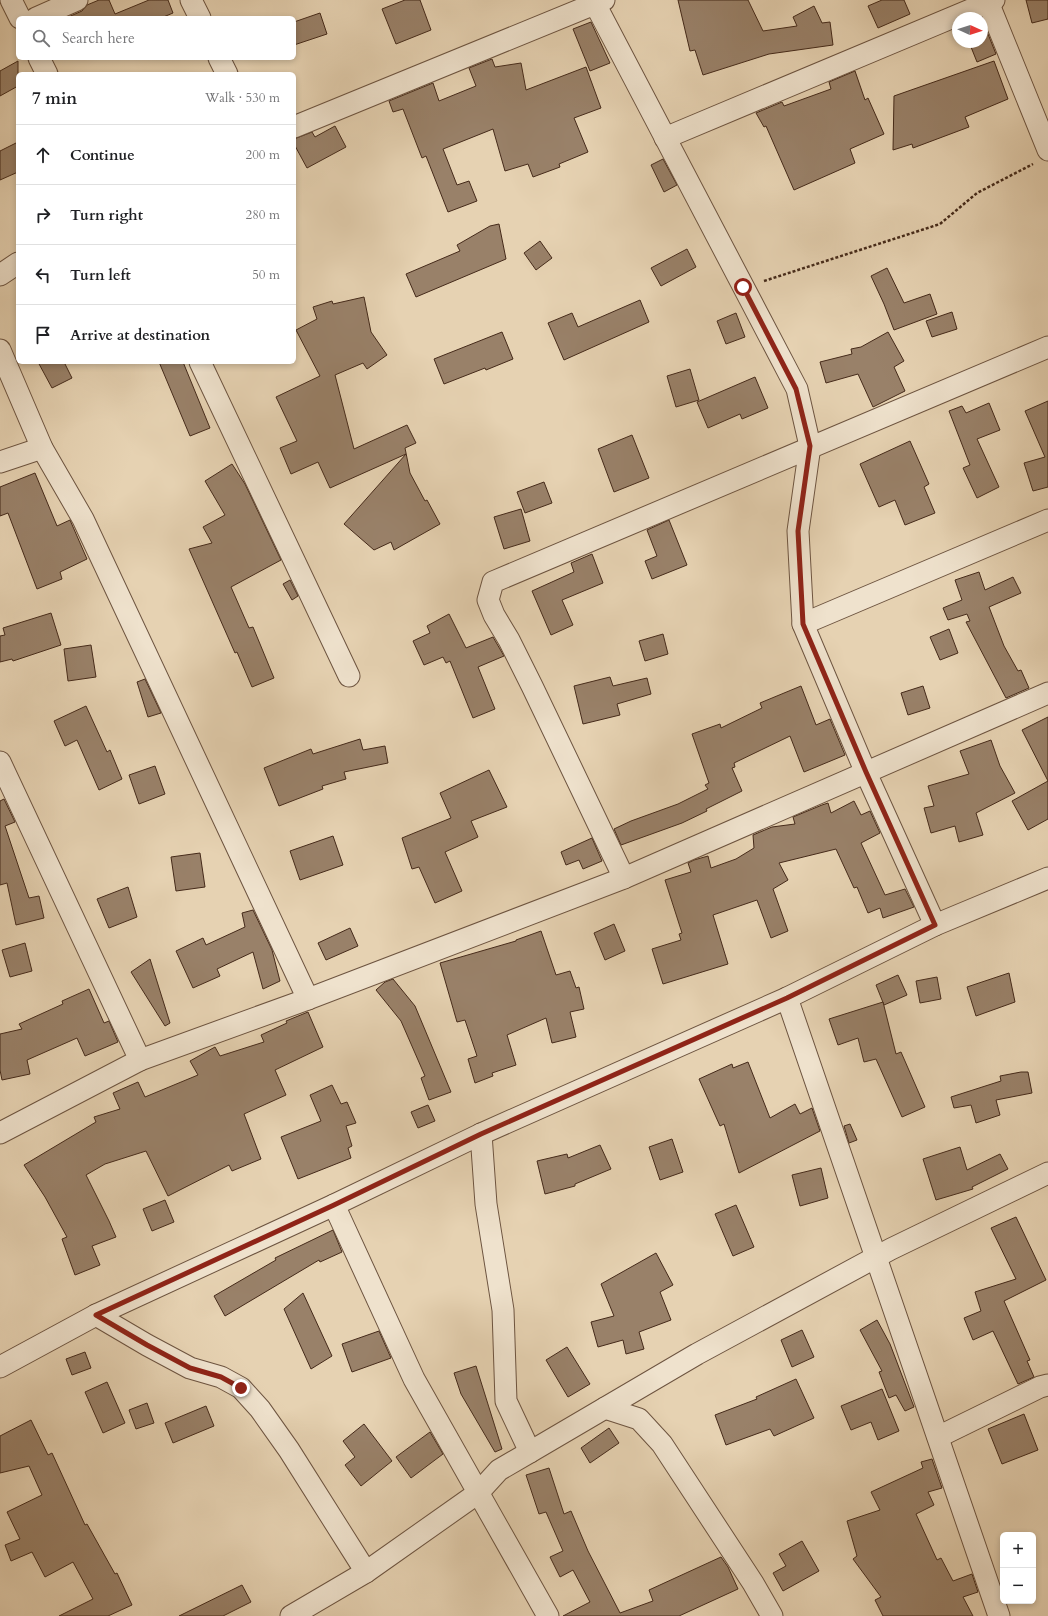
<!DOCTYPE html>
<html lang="en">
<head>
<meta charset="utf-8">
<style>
  :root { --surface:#fff; --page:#f6f6f6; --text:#202124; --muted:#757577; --line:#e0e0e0 }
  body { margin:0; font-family:Cardo,serif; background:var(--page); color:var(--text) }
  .controls { position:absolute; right:12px; bottom:12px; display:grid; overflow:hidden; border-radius:6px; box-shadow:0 2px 6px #0003 }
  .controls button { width:36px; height:36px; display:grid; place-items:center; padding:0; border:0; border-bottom:1px solid var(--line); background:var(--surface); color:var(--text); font:20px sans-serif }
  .compass { position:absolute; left:952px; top:12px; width:36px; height:36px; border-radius:50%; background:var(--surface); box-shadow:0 2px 6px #0003; rotate:93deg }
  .stop { position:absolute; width:12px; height:12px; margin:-9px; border:3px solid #8f2418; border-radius:50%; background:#fff }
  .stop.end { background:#8f2418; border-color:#fff; box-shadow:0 1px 4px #0008 }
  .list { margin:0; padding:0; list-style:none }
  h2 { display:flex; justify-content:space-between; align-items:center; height:52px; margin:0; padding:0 16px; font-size:17px }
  h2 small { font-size:13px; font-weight:400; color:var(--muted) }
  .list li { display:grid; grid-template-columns:26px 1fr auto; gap:12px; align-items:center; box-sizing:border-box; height:60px; padding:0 16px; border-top:1px solid var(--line) }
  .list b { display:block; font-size:15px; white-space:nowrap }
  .list em { font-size:13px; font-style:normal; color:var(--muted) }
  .icon { flex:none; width:22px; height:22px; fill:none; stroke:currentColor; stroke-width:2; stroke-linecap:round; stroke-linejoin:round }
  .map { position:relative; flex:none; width:1048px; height:1616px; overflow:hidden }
  .search { position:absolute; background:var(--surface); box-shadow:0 2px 6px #0003; left:16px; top:16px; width:280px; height:44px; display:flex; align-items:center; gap:10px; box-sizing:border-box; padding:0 14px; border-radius:6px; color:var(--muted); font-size:15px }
  .panel { position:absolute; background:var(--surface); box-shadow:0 2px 6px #0003; left:16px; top:72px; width:280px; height:292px; border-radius:6px }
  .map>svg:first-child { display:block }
  .building { fill:#998169; stroke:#452a1a }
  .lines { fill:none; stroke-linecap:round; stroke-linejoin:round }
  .minor-casing { stroke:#6d5440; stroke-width:23 }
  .path { stroke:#452a1a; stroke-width:2.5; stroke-dasharray:3 2; stroke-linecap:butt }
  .minor { stroke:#efe2cd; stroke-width:21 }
  .route { stroke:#8f2418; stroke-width:5 }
</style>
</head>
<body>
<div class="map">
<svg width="1048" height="1616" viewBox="0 0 1048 1616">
  <rect width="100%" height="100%" fill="#e6d2b2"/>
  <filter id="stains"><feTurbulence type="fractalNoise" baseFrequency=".005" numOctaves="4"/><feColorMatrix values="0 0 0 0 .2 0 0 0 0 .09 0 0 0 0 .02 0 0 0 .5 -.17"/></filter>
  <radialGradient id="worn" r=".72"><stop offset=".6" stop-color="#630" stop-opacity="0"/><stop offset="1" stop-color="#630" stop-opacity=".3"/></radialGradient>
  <g class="building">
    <path d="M99,0h10l6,14 34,-14h19l5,13 -12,5h-95l16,-7 5,-6z"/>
    <path d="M405,0h15l11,30 -35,14 -14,-35z"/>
    <path d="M678,0h70l15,31 34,-5 -4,-9 21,-11 8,17 8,-1 3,23 -64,9 -66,21 -8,-25 -5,1z"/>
    <path d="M882,0h22l6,14 -32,14 -10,-22z"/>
    <path d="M1026,0h22v19l-16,4z"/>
    <path d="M320,13l7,21 -33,11v-23z"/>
    <path d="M982,19l14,35 -19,8 -8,-20h13z"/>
    <path d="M591,22l19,41 -20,8 -17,-42z"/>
    <path d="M492,59l3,8 26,-4 5,27 60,-23 15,41 -27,10 14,34 -29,12 1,3 -27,10 -5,-13 -23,7 -12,-42 -50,20 14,36 12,-4 8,20 -29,11 -22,-56 -4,2 -19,-49 -10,3 -4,-11 44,-18 6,18 37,-15 -7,-18z"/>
    <path d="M18,61v25l-18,10v-25z"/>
    <path d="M994,61l14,38 -43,18 4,10 -56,21 -1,-4 -19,6 1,-54z"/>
    <path d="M855,71l10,29 3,-2 16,36 -34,15 5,14 -61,27 -28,-64 -2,1 -8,-14 26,-11 2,4 47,-17 -2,-7z"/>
    <path d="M335,126l11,21 -39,21 -13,-24v-5l18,-7 3,5z"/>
    <path d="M18,142v30l-18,8v-29z"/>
    <path d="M663,159l14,26 -13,7 -13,-27z"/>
    <path d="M499,224l7,35 -90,38 -10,-23 54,-23 -3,-6 33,-19z"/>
    <path d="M540,241l12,17 -16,12 -12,-17z"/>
    <path d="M687,249l9,18 -35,19 -10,-18z"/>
    <path d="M887,268l17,35 26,-9 7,20 -43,16 -10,-26 -13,-28z"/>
    <path d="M364,297l7,35 16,23 -20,14 -4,-6 -28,12 19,74 53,-24 9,18 -11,5 5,25 15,28 2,-1 13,24 -46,26 -3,-8 -17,8 -30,-26 62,-70 -76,34 -12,-26 -27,12 -11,-26 17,-7 -21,-44 44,-21 -24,-46 21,-11 -4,-12 19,-6 1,3z"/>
    <path d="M640,300l9,22 -85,38 -16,-37 24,-10 6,14z"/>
    <path d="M952,312l5,17 -25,8 -6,-16z"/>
    <path d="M736,313l9,24 -19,7 -9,-23z"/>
    <path d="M502,332l11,27 -27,11 -1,-2 -41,16 -10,-25z"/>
    <path d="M888,332l16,29 -10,6 11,24 -32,16 -15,-33 -32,9 -6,-21 32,-8 -1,-5 10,-2z"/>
    <path d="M38,362h26l8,16 -20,10z"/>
    <path d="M159,362h24l27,66 -20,8z"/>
    <path d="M690,369l9,31 -23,7 -9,-31z"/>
    <path d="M755,377l13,31 -26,11 -2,-5 -32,14 -11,-26z"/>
    <path d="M1048,401v86l-15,4 -9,-28 21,-6 -20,-46z"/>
    <path d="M989,403l11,27 -23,9 22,48 -22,11 -14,-30 7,-3 -21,-54 13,-5 4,7z"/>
    <path d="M632,435l17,43 -35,14 -16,-43z"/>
    <path d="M910,441l19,43 -5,3 11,26 -30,12 -10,-25 -16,7 -19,-43z"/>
    <path d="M232,464l13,20 36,76 -50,27 18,41 4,-1 21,51 -22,9 -15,-35 -2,1 -46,-104 23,-6 -9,-16 22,-12 -20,-34z"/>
    <path d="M35,473l22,53 13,-6 17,39 -27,13 2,7 -25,10 -29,-76 -8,3v-29z"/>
    <path d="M544,482l8,21 -27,10 -8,-21z"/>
    <path d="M521,509l9,32 -26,8 -10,-32z"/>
    <path d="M669,520l18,45 -35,14 -7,-18 12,-5 -10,-26z"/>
    <path d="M592,554l11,29 -41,17 11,25 -22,10 -19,-44 42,-19 -3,-9z"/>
    <path d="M979,572l6,18 28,-13 8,16 -32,14 15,39 14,25 3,-1 8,18 -23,10 -40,-76 4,-1 -3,-7 -19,6 -5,-12 19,-8 -7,-20z"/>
    <path d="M290,580l8,16 -6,4 -9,-16z"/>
    <path d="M51,613l10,32 -48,16 -1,-2 -12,3v-26l5,-1 -2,-7z"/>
    <path d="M449,614l17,34 27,-11 11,19 -26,11 17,42 -22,9 -23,-57 -4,2 -3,-6 -19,8 -11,-24 17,-8 -3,-7z"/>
    <path d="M949,629l9,24 -18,7 -10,-23z"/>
    <path d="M663,634l5,20 -23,7 -6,-20z"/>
    <path d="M91,645l5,32 -28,4 -4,-32z"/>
    <path d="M610,677l3,9 34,-8 4,16 -34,10 3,11 -37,9 -9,-38z"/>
    <path d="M145,679l16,34 -13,4 -11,-35z"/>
    <path d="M801,686l15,39 14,-6 15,36 -41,17 -14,-36 -56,27 1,4 -3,1 10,23 -36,18 1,2 -25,12 -61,22 -7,-16 17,-8 47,-17 30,-15 -3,-4 4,-2 -17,-49 28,-10 1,4 41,-20 -2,-5z"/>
    <path d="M923,686l7,22 -22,7 -7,-22z"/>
    <path d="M86,706l21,46 3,-2 12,29 -23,11 -22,-50 -12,6 -11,-25z"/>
    <path d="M1048,717v64l-26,-51z"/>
    <path d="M360,739l3,11 22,-4 3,17 -44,9 2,7 -24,7 1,3 -44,17 -15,-38 47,-19 2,5z"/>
    <path d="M991,740l9,26 15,27 -39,20 7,22 -24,7 -4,-16 -24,7 -7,-25 10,-2 -6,-20 41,-12 -9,-23z"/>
    <path d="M155,766l10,28 -26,10 -10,-29z"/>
    <path d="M489,770l18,37 -36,14 7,16 -33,15 17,39 -27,12 -16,-36 -7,2 -10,-31 49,-20 -11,-25z"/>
    <path d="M1048,781v38l-20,11 -16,-29z"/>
    <path d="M4,799l11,23 -10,4 24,72 10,-2 5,22 -28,7 -9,-42 -7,2v-84z"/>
    <path d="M854,801l7,14 9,-4 10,22 -19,10 24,52 20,-6 9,18 -31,11 -3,-10 -12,5 -11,-26 -3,1 -18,-39 -57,14 9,17 -15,9 15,42 -17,7 -14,-38 -44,15 15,49 -65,20 -11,-35 29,-9 -2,-6 3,-1 -17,-53 26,-8 -3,-9 6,-3 14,-4 3,12 25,-9 18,-11 -1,-13 19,-8 23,-3 -2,-7 29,-12 6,-2 3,10z"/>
    <path d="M333,836l10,29 -43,15 -10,-29z"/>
    <path d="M592,838l10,23 -19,8 -4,-9 -13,5 -5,-13z"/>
    <path d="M200,853l5,34 -29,4 -5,-34z"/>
    <path d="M128,887l9,30 -28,11 -12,-29z"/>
    <path d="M253,910l19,40 8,31 -17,8 -10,-37 -36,17 3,7 -27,12 -17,-37 27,-13 3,7 39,-18 -3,-14z"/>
    <path d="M614,924l11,27 -20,9 -11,-27z"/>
    <path d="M350,928l8,18 -32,14 -8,-17z"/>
    <path d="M541,931l15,44 14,-4 6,17 3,-1 5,22 -14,3 6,25 -24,6 -6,-25 -39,17 9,30 -24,8 1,3 -18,7 -7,-24 9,-3 -12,-36 -8,2 -17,-59 76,-22v-1z"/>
    <path d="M25,943l7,28 -22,6 -8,-27z"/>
    <path d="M150,959l20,64 -5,3 -34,-54z"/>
    <path d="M1009,973l6,29 -39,14 -9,-29z"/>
    <path d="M898,975l9,20 -23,10 -8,-20z"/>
    <path d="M937,977l4,22 -21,4 -4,-22z"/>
    <path d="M393,979l22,27 36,86 -22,8 -8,-22 4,-2 -24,-55 -25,-31 9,-8z"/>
    <path d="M89,989l15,34 5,-2 9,21 -33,14 -8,-18 -50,22 3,14 -28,6 -2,-10v-36l22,-5 -3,-5 44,-20 -1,-3z"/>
    <path d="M883,1002l13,52 5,-2 24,55 -23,10 -26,-58 -12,3 -6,-24 -20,7 -9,-26z"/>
    <path d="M308,1012l15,35 -48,23 11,25 -42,19 17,45 -29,12 -3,-6 -61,31 -22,-45 -41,13 -19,11 23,46 7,16 -24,9 8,19 -25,10 -13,-36 5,-2 -22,-40 -21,-32 72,-43 -2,-5 26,-8 -7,-16 25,-11 7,15 53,-22 -8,-14 25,-14 5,9 44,-14 -3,-7 26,-12 -1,-2z"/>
    <path d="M748,1062l22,56 25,-14 5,10 12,-6 8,23 -81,42 -15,-49 -4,2 -21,-47 33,-15 1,4z"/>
    <path d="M1021,1072h7l4,21 -36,7 4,15 -24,8 -5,-18 -17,3 -3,-11 50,-16 -1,-5z"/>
    <path d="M332,1085l9,19 6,-2 9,21 -10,3 6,20 -4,2 3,10 -53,21 -17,-42 40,-16 -11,-26z"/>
    <path d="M428,1105l7,16 -17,7 -7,-16z"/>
    <path d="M850,1124l7,16 -8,3 -5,-17z"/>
    <path d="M672,1139l11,33 -23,8 -11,-33z"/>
    <path d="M600,1145l11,24 -36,15v2l-30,8 -8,-33 30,-7 1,4z"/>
    <path d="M960,1147l7,23 33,-16 8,15 -36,18 1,2 -37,11 -13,-41z"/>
    <path d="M821,1168l7,30 -28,8 -8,-31z"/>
    <path d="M165,1200l9,22 -22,9 -9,-22z"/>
    <path d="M736,1205l18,42 -21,9 -18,-42z"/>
    <path d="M1016,1217l30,63 -42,21 26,59 -3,1 7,16 -16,7 -25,-53 -20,9 -9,-22 17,-7 -6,-19 41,-13 -25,-51z"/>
    <path d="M333,1230l9,22 -22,10 -1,-2 -94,56 -11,-20 62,-36 -1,-2z"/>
    <path d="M656,1253l17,32 -13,7 11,28 -32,12 5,17 -18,5 -3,-14 -25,7 -7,-25 23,-6 -13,-32z"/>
    <path d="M303,1293l29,63 -21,13 -27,-60z"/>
    <path d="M877,1320l13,24 24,63 -9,4 -9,-16 -7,3 -10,-26 3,-1 -22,-41z"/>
    <path d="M802,1330l12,27 -22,10 -11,-27z"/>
    <path d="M379,1331l12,27 -39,14 -10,-28z"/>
    <path d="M567,1347l23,37 -22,13 -22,-37z"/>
    <path d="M85,1352l6,16 -19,7 -6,-16z"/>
    <path d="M476,1366l26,83 -7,3 -34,-58 -7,-21z"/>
    <path d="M796,1379l18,39 -40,18 -4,-7 -44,16 -11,-30 42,-16 -1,-2z"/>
    <path d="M107,1382l18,41 -22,10 -18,-41z"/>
    <path d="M882,1389l17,42 -21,9 -7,-18 -20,8 -10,-24z"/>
    <path d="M147,1403l7,20 -18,6 -7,-19z"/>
    <path d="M206,1406l8,20 -41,17 -8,-20z"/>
    <path d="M1024,1414l14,36 -36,14 -14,-35z"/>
    <path d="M31,1420l17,35 4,-2 33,72 2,-1 28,50 2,-1 15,32 -24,11h-49l34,-17 -20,-37 -28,15 -13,-25 -21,9 -6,-16 15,-6 -13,-27 35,-17 -13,-29 -29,7v-37z"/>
    <path d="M364,1424l28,37 -31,25 -16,-21 10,-8 -12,-16z"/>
    <path d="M609,1428l10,15 -29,20 -9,-15z"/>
    <path d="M430,1432l13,22 -32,24 -15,-21z"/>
    <path d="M932,1459l10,29 -14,4 6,13 -18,9 21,46 4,-2 12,23 19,-7 6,18 -15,5 10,19h-90l-8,-16 6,-3 -28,-38 4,-3 -10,-35 33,-11 -9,-18 52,-24 -2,-6z"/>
    <path d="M549,1468l15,46 7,-3 17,40 32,62 33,-12 -4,-11 72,-33 7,10 10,22 -59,27h-116l27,-14 -17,-32 -13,7 -10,-20 13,-6 -17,-39 -7,2 -13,-39z"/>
    <path d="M802,1541l17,30 -36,20 -10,-18 13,-7 -7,-12z"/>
    <path d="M242,1585l9,17 -28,14h-44z"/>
  </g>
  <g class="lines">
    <defs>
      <g id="minor">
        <path d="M11,0l9,18"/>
        <path d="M191,0l9,18"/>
        <path d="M593,0l204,389 13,57 -12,85 5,93 63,149 69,152"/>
        <path d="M988,2l60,148"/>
        <path d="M36,18l41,-18"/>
        <path d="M39,58l8,16"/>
        <path d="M219,58l8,16"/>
        <path d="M294,127l310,-127"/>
        <path d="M665,138l329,-138"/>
        <path d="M0,275l18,-12"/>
        <path d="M0,350l42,98 41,71 225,480"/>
        <path d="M200,362l149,314"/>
        <path d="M0,462l42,-14"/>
        <path d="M803,624l245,-104"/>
        <path d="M0,762l140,298"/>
        <path d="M624,878l-92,-192 -23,-46 -15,-25 -6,-15 5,-18 555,-235"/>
        <path d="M787,998l212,618"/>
        <path d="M0,1133l140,-73 168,-61 316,-121 424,-185"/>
        <path d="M481,1134l5,70 17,106 3,91 24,51"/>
        <path d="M334,1205l80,174 134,237"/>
        <path d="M96,1315l51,30 43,23 31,9 20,11 19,21 29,41 77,122"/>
        <path d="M0,1367l96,-52 238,-110 147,-71 306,-136 148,-73 113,-47"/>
        <path d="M605,1408l34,11 23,25 91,139 19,33"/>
        <path d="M938,1437l102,-50 8,-2"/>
        <path d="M291,1616l75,-44 112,-79 21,-23 31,-18 167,-98 194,-105 157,-76"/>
      </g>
    </defs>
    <use href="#minor" class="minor-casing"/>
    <path class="path" d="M764,281l176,-57 37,-31 56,-29"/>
    <use href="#minor" class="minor"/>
  </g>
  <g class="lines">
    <path class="route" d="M241,1388l-20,-11 -31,-9 -43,-23 -51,-30 238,-110 147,-71 306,-136 148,-73 -69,-153 -63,-148 -5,-93 12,-85 -14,-57 -53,-102"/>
  </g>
  <rect width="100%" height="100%" filter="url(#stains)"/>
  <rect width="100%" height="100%" fill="url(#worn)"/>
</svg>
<div class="controls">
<button>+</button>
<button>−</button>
</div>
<svg class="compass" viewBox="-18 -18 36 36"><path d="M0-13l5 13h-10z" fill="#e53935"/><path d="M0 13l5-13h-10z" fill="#757577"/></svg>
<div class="stop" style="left:743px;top:287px"></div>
<div class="stop end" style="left:241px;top:1388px"></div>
<div class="search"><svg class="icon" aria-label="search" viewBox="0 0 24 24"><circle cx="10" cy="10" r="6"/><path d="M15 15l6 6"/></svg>Search here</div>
<section class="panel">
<h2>7 min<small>Walk · 530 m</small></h2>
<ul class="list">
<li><svg class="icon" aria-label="ahead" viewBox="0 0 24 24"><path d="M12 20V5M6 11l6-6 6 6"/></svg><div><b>Continue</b></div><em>200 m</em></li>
<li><svg class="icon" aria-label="right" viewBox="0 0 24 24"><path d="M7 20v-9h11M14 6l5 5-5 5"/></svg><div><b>Turn right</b></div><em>280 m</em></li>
<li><svg class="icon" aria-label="left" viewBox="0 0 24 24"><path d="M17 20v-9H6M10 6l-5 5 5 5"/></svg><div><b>Turn left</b></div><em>50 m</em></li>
<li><svg class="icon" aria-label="arrive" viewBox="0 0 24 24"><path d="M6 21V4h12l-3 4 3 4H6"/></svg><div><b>Arrive at destination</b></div></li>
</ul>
</section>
</div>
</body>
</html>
